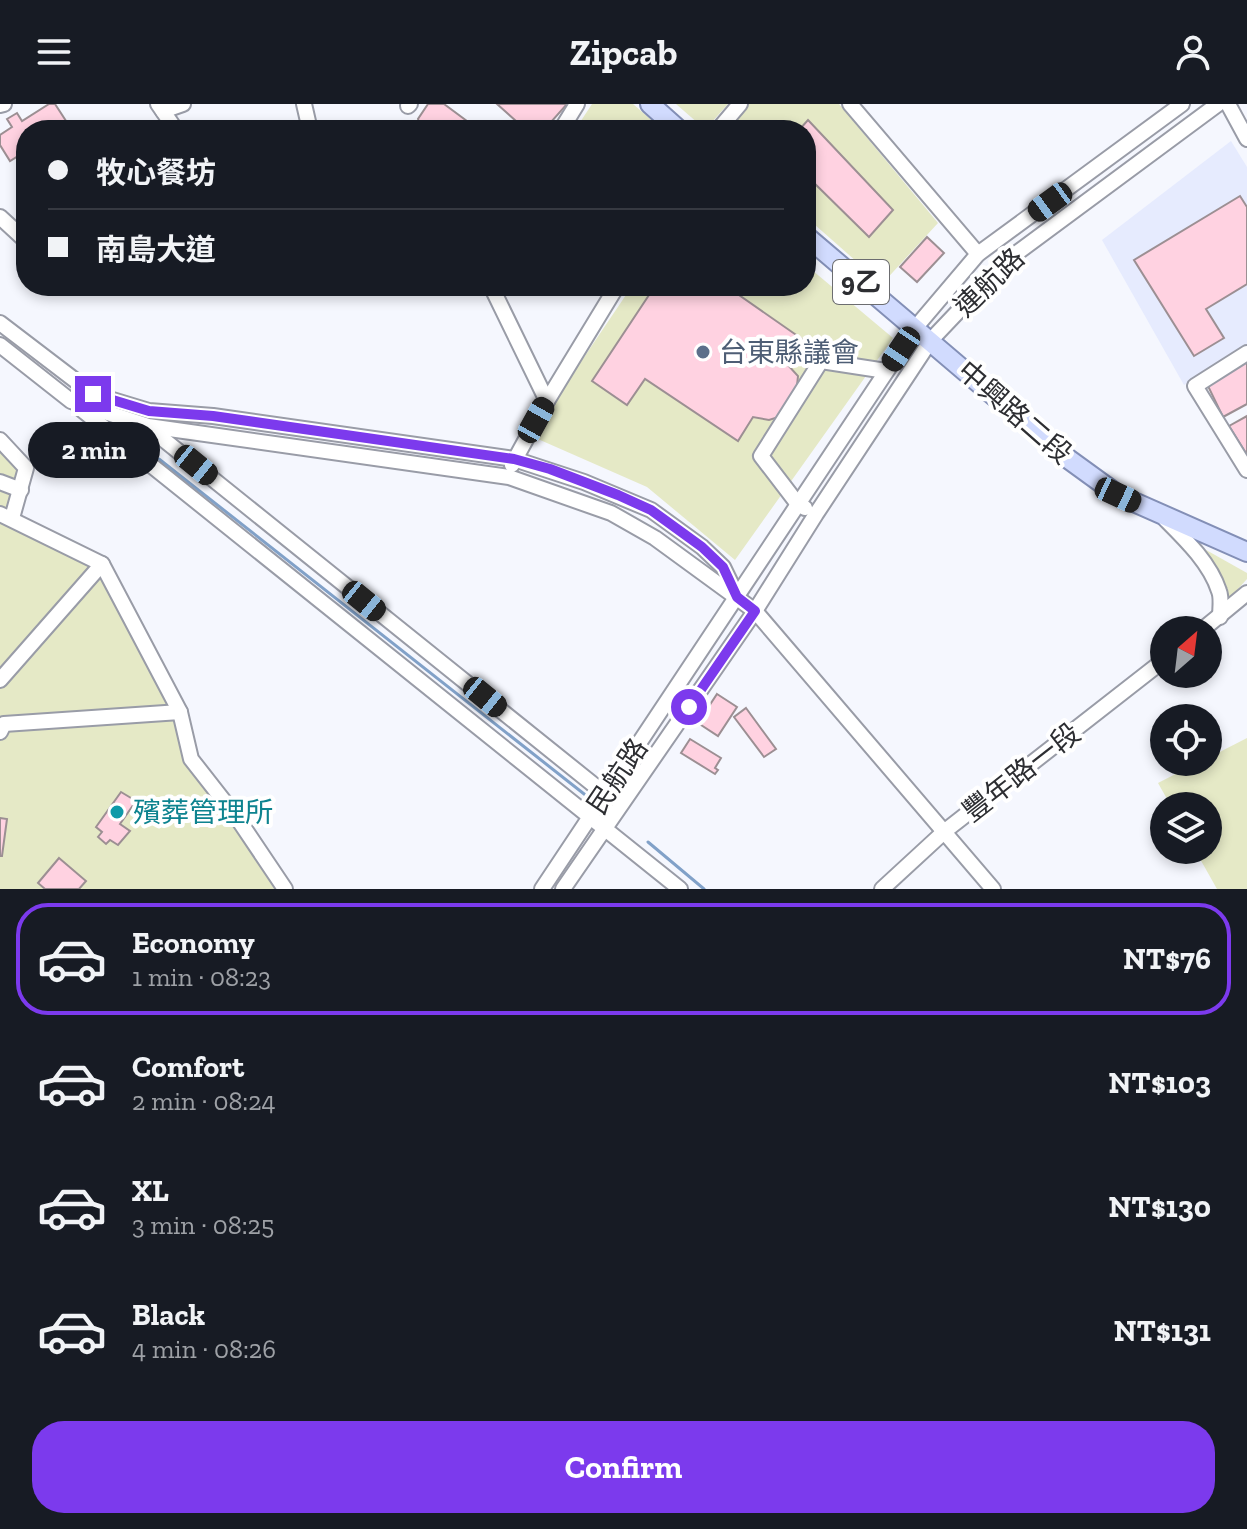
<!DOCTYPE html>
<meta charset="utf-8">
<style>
body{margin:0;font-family:"Zilla Slab","Noto Sans TC",serif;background:#20242c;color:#f1f3f6;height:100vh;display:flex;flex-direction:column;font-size:30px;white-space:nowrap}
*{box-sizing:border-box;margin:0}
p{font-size:26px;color:#9ea1a6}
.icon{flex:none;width:44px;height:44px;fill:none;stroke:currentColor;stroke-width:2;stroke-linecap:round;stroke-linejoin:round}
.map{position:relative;height:785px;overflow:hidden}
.sheet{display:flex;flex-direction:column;background:#171b24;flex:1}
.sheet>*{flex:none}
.guide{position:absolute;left:16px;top:16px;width:800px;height:176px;border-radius:32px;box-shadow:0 4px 12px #0003;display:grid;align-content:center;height:176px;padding:0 32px;background:#171b24}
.needle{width:52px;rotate:28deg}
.fabs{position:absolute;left:1150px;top:512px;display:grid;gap:16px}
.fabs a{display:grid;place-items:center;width:72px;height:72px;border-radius:50%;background:#171b24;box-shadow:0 4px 12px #0003;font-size:40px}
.end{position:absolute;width:36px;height:36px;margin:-18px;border:10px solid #7c3aed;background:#fff;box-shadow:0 0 0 4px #fff}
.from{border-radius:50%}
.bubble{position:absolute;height:56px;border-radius:28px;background:#171b24;box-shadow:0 4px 12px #0003;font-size:26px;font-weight:700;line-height:56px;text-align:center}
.car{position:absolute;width:24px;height:48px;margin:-24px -12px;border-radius:10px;box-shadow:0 0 6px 2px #0007;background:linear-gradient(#222 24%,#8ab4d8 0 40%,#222 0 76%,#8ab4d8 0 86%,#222 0)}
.guide b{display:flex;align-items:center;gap:28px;height:76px;font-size:30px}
.guide b+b{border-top:2px solid #363941}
.guide i{width:20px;height:20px;background:#f1f3f6}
ul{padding:14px 0 0;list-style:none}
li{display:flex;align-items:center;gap:24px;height:112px;margin:0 16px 12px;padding:0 16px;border:4px solid transparent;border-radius:32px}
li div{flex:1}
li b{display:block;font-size:30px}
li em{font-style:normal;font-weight:700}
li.active{border-color:#7c3aed}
li>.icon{width:72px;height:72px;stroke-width:1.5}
.cta{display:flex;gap:16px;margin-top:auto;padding:16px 32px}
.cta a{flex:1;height:92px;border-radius:32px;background:#7c3aed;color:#fff;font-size:32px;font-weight:700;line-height:92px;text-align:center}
header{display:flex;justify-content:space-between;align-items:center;height:104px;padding:0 32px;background:#171b24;font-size:36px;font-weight:700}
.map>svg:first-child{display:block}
</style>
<header><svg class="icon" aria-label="menu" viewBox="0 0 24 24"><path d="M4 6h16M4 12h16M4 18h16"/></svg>Zipcab<svg class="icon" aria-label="person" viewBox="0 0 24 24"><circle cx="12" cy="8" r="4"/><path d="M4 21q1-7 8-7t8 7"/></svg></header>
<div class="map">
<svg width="1247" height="785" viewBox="0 0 1247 785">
<rect width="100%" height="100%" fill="#f5f7fe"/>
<!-- built -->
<polygon fill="#e6ebfe" points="1231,37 1247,63 1247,240 1184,281 1102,136"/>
<!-- green -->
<g fill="#e5e9c6">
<polygon points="592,0 633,0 663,26 575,26"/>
<polygon points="676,0 728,0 711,19 699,20"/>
<polygon points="749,0 839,0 938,119 882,180 806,113 806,26 726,26"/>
<polygon points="806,161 893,234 735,456 647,383 531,332 632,182 806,182"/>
<polygon points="0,332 26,364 12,414 102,460 180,608 191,655 285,785 0,785"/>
<polygon points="1199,442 1247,469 1247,475 1227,497"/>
<polygon points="1247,634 1247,785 1217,785 1195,746 1208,746 1208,702 1171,702 1158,679 1199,658 1208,658 1208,654"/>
</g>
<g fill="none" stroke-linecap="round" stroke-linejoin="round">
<!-- stream -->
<g stroke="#81a1c8" stroke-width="3">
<polyline points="159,355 593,697"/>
<polyline points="648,738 704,785"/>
</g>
</g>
<!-- building -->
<g fill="#ffd2e1" stroke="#9c8f93" stroke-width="2">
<polygon points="49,0 55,0 68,20 59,26 26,26 26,47 10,57 0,41 0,31 12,23 7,15 17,9 22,17"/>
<polygon points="428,0 444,0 479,26 422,26 418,15"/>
<polygon points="497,0 567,0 544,26 526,26"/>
<polygon points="808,16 893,106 869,133 806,71 806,26 799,26"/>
<polygon points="1240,92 1247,103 1247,180 1206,205 1224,234 1194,252 1134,156"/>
<polygon points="927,133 944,149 917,178 900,163"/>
<polygon points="655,182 726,182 802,235 787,260 798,272 796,291 785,311 769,316 753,313 738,337 645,275 627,301 592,277"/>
<polygon points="1247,257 1247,300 1223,313 1207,280"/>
<polygon points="1247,312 1247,351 1229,322"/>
<polygon points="717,590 737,603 718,632 698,619"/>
<polygon points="746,604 776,645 764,653 734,613"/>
<polygon points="690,635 721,654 715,664 718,666 715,670 681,649"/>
<polygon points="121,688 136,697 120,720 130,727 118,741 110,736 106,740 98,733 102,728 96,723"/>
<polygon points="0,714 7,715 2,752 0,752"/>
<polygon points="59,754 86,777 79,785 45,785 38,779"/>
</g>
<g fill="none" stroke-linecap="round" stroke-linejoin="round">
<!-- minor casing -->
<g stroke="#999ca7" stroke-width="18">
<g id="minor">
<polyline points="158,0 176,26"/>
<polyline points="304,0 310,26"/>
<polyline points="850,0 978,150"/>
<polyline points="1228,0 1247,35"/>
<polyline points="0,1 4,0"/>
<polyline points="408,2 410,0"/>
<polyline points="163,7 183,0"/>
<polyline points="561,26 577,0"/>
<polyline points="718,26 740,0"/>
<polyline points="0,113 24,135"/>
<polyline points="491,182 547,297"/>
<polyline points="0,219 93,290 149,307 213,312 514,355 584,378 651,406 702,443 723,463 737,492"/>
<polyline points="0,241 71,297 148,322 509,373 611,409 655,434 755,507 993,785"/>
<polyline points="1247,249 1195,282 1247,366"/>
<polyline points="81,305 680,785"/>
<polyline points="148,323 605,690"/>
<polyline points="0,336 26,364 12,414"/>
<polyline points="512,361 547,297 617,182"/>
<polyline points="0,378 21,386"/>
<polyline points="805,404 797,399 761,352 821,257 886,267"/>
<polyline points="0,410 102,460 180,608 191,655 238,715 285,785"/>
<path d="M1165 415C1185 435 1210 459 1219 487 1222 494 1220 505 1220 513"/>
<polyline points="1202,526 1247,489"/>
<polyline points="0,576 102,460"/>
<polyline points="0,628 4,620 180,608"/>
<polyline points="542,785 916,223 978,150 1182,0"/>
<polyline points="563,785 755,507 816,410 931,236 1006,157 1218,0"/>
<polyline points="882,785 945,727 1164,556"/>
</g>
</g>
<!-- major casing -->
<g stroke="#838fb6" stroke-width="22">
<g id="major">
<polyline points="650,0 679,26"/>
<polyline points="806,132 1067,354 1118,391 1247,448"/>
</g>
</g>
<!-- minor -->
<use href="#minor" stroke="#fff" stroke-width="14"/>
<!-- major -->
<use href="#major" stroke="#d1dbfe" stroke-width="18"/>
</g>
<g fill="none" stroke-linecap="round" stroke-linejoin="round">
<!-- route -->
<polyline stroke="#7c3aed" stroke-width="10" points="93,290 149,307 213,312 514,355 550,365 618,391 651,406 702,443 723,463 737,493 755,507 689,603"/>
</g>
<!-- markers -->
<circle fill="#5c6f8a" stroke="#fff" stroke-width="3" cx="703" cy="248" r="8"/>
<circle fill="#0f9aa8" stroke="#fff" stroke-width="3" cx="117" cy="708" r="8"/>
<g text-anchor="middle" stroke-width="8" stroke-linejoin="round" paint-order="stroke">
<!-- shield labels -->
<rect fill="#fff" stroke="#6c6d70" stroke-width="2" x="833" y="156" width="56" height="44" rx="6"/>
<g font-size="26" font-weight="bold" fill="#2d2e32">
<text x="861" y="187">9乙</text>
</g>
<!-- street labels -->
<g font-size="28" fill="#2d2e32" stroke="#fff">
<text transform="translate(989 178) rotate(-44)" y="10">連航路</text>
<text transform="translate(1015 308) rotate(41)" y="10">中興路二段</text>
<text transform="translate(1021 668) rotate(-38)" y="10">豐年路一段</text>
<text transform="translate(617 672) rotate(-56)" y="10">民航路</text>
</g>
<!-- service labels -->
<g font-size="28" fill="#4e5e75" stroke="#fff" text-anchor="start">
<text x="719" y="258">台東縣議會</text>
</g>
<!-- culture labels -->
<g font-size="28" fill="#0d838f" stroke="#fff" text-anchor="start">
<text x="133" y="718">殯葬管理所</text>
</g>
</g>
</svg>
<div class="fabs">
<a><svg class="needle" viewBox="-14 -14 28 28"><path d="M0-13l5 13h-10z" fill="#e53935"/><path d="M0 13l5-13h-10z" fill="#9ea1a6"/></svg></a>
<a><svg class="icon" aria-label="locate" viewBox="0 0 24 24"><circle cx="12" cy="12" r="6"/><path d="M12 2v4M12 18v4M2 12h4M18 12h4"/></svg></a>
<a><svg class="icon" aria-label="layers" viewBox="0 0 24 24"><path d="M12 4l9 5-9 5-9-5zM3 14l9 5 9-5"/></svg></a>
</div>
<i class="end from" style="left:689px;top:603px"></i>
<i class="end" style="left:93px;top:290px"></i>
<div class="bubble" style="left:28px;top:318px;width:132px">2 min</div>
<i class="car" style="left:1050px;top:98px;rotate:234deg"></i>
<i class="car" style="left:901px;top:245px;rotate:214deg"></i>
<i class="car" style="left:536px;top:316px;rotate:29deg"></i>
<i class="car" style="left:196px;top:361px;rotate:129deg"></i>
<i class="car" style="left:1118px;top:391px;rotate:115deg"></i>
<i class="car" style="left:364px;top:497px;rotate:129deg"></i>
<i class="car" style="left:485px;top:593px;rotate:129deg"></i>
<div class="guide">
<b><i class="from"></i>牧心餐坊</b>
<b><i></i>南島大道</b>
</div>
</div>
<section class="sheet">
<ul>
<li class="active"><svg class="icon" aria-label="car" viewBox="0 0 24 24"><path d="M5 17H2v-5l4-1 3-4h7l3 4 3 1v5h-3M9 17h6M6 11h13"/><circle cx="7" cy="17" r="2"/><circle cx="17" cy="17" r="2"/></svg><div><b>Economy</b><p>1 min · 08:23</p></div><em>NT$76</em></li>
<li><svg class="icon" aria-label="car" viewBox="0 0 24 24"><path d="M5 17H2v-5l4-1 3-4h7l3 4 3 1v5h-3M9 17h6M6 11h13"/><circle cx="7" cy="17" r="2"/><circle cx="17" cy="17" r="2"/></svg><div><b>Comfort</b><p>2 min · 08:24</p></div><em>NT$103</em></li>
<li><svg class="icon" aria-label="car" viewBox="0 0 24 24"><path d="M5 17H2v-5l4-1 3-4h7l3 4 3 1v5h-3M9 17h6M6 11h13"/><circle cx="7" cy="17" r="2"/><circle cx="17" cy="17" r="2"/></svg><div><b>XL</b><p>3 min · 08:25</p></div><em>NT$130</em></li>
<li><svg class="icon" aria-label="car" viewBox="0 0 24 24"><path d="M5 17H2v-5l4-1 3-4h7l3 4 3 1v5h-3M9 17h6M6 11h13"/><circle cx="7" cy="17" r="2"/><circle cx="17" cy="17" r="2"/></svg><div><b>Black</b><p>4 min · 08:26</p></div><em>NT$131</em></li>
</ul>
<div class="cta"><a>Confirm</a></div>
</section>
